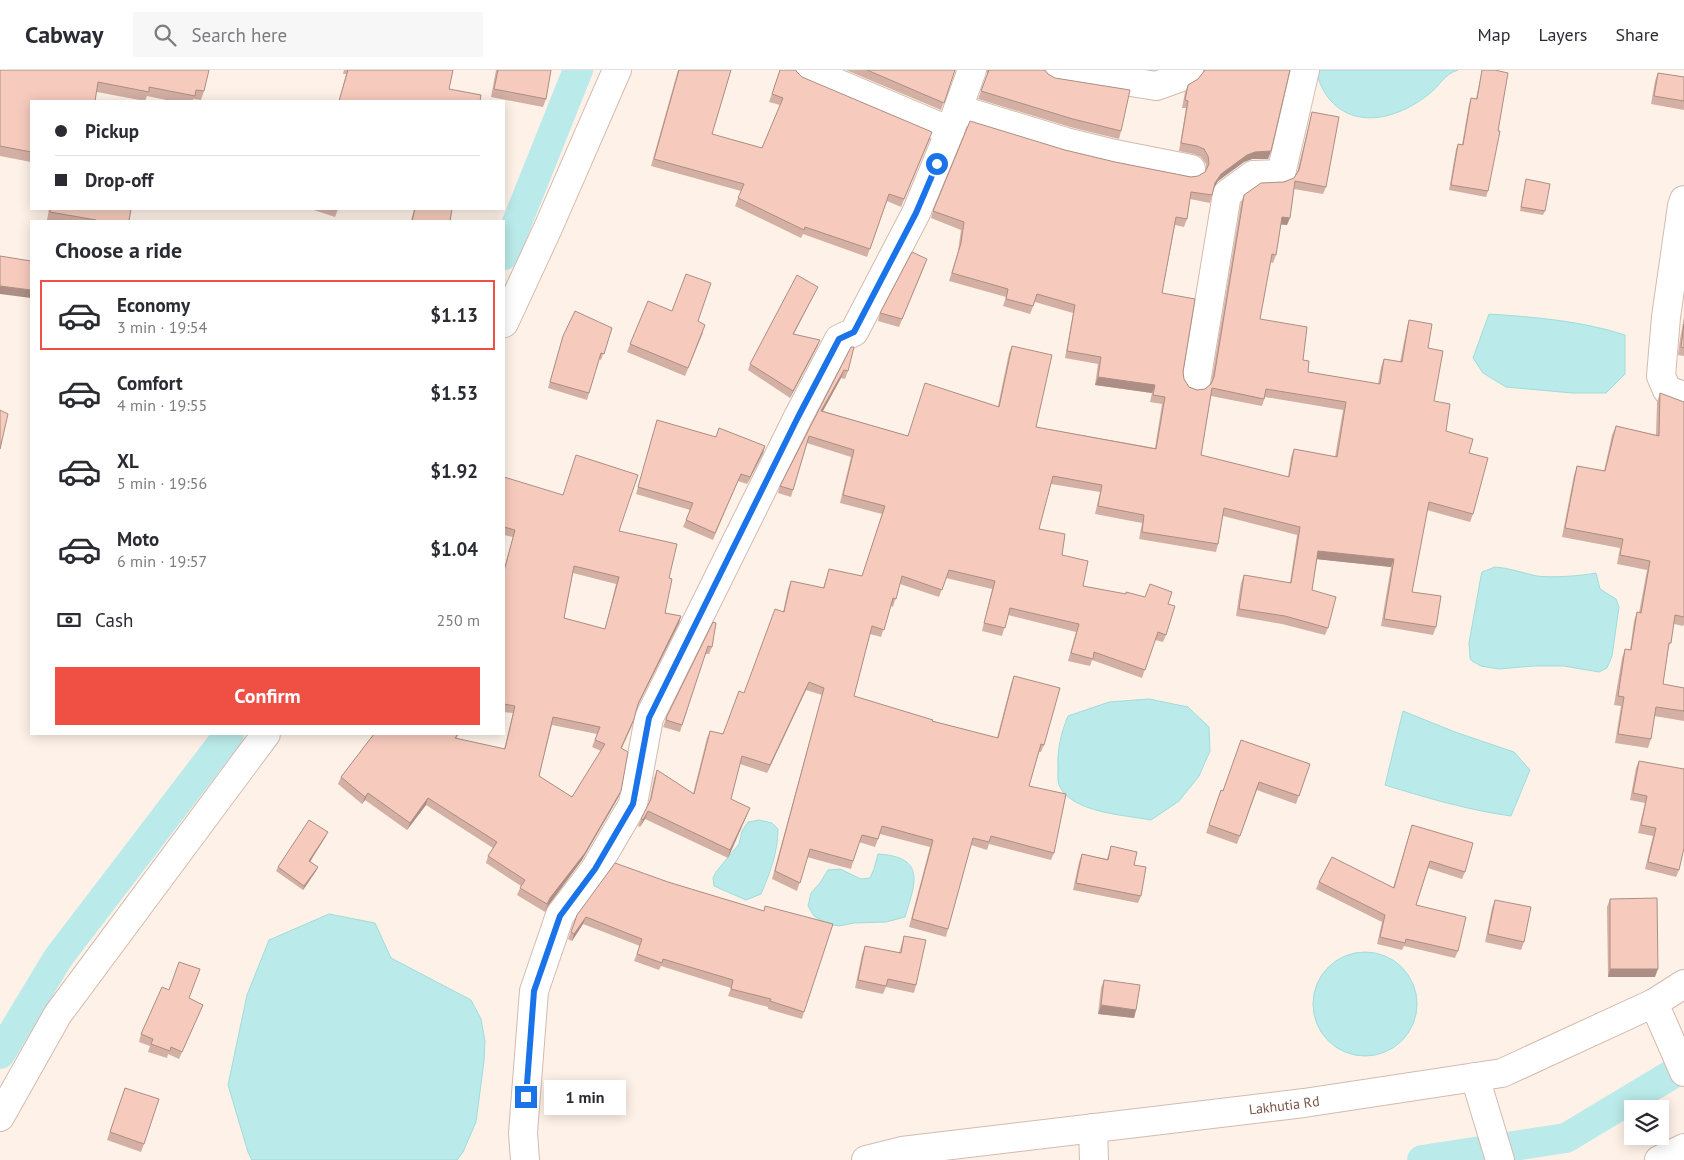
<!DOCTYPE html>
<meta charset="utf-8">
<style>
body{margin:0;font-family:"PT Sans",sans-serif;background:#f7f7f7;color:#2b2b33;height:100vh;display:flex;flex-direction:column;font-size:19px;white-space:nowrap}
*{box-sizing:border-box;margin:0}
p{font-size:16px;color:#7c7c81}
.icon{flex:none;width:28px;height:28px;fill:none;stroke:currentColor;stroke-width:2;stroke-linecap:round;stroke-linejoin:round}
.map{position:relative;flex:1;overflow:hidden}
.side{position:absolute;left:30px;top:150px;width:475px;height:515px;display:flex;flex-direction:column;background:#fff;border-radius:0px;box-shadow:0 2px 12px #0003}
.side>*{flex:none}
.hud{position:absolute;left:30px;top:30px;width:475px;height:110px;border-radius:0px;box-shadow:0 2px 12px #0003;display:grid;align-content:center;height:110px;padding:0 25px;background:#fff}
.fabs{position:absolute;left:1624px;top:1030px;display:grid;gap:10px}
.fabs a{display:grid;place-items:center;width:45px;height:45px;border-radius:0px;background:#fff;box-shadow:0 2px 12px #0003;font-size:25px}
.end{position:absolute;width:22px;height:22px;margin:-11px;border:6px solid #1a73e8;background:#fff;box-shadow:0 0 0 2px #fff}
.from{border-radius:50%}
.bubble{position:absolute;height:35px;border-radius:0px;background:#fff;box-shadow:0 2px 12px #0003;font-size:16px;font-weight:700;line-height:35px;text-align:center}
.hud b{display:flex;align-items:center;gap:18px;height:48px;font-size:19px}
.hud b+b{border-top:1px solid #e1e1e2}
.hud i{width:12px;height:12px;background:#2b2b33}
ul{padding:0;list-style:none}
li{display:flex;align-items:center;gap:15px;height:70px;margin:0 10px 8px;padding:0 15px;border:2px solid transparent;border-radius:0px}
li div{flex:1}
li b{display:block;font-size:19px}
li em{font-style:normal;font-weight:700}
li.active{border-color:#f04f44}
li>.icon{width:45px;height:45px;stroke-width:1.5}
h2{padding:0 25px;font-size:22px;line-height:60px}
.pay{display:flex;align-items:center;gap:12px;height:55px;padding:0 25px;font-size:19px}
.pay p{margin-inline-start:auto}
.cta{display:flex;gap:10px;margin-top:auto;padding:10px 25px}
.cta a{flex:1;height:58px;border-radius:0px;background:#f04f44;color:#fff;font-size:20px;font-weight:700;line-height:58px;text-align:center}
header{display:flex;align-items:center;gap:30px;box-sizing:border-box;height:70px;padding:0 25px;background:#fff;border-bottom:1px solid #e1e1e2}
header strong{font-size:24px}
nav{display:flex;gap:28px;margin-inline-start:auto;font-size:18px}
.search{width:350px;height:45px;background:#f7f7f7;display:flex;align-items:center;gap:12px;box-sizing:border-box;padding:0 18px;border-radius:0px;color:#7c7c81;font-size:19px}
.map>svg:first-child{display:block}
</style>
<header>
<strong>Cabway</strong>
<div class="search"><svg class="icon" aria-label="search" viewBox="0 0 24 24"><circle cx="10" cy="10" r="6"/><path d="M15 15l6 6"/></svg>Search here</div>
<nav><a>Map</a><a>Layers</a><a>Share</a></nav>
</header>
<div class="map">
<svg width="1684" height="1090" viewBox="0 0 1684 1090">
<rect width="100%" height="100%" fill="#fef2e8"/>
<!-- water -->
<g fill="#baeae9" stroke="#9fdddc">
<path d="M1318 0H1458C1444 4 1440 16 1429 24 1402 46 1359 61 1331 31 1325 24 1316 10 1318 0Z"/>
<path d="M1489 244C1535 247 1582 251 1625 265V304L1606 323H1572L1506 317 1483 303 1473 288Z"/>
<path d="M1495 497C1509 498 1523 503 1537 506 1551 508 1581 506 1596 503L1600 519 1616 529 1619 537 1612 586 1607 598 1599 602 1564 596H1533L1499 599 1481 596 1472 591 1470 588 1469 573 1481 506 1482 502Z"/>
<path d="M1149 629 1188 637 1209 657 1210 681 1199 706 1179 731 1151 750C1125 745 1074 743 1060 717 1057 712 1058 704 1058 698 1057 680 1061 663 1068 646L1109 632Z"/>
<path d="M1403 641 1455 662 1514 682 1530 700 1511 746C1468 740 1427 728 1385 715Z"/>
<path d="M759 750 772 753 778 759C778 782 770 803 761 824L746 830 714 816 713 808 716 802 739 774 742 761 748 752Z"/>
<path d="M878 784C927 787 915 814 905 847L886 852 854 853 839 856 827 854 814 846 808 836 811 823 820 813 828 800 840 799 861 809 870 808 874 799Z"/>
<polygon points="329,844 375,853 391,888 471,930 481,949 485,971 484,991 476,1052 463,1082 457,1090 252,1090 248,1082 228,1015 247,925 269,870"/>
<circle cx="1365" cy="934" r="52"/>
</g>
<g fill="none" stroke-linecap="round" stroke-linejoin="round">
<!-- canal -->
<g stroke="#baeae9" stroke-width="30">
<polyline points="504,185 578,0"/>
<polyline points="0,984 58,888 229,664"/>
<polyline points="1422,1090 1566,1068 1684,997"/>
</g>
<!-- minor casing -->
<g stroke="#d4baaf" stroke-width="30">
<g id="minor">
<polyline points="806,0 950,61"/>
<polyline points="1055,0 1156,16 1184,6 1189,0"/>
<polyline points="958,39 1066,72 1115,84 1191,99"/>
<polyline points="1684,130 1682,136 1666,247 1661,306 1667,320 1684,326"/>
<polyline points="504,253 548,158 617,0"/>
<polyline points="1196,312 1227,124 1253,105 1281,104 1305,0"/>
<polyline points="1654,933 1684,1002"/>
<polyline points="1475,1007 1500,1090"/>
<polyline points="0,1047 58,944 266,664"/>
<polyline points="1093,1058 1094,1090"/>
<polyline points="525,1090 523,1063 534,921 560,845 595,799 633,734 649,648 798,347 839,269 854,262 916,143 950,61 972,0"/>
<path id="s1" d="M866 1090 902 1081 1304 1033 1502 1003 1654 933 1684 914"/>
<polyline points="1659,1090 1684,1078"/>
</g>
</g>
<!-- minor -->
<use href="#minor" stroke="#fff" stroke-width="28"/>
</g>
<!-- wall -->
<g fill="#d4afa3" fill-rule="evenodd">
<polygon points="0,0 209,0 204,21 201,30 193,29 193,31 171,31 147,26 145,31 97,22 31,31 31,92 0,86"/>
<polygon points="344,0 453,0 449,19 480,31 339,31 346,4 343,4"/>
<polygon points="496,0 551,0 546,29 543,37 491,27"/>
<polygon points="678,0 731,0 712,64 762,78 780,35 769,32 780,0 796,1 802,7 930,69 901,137 887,131 867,187 803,164 801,168 735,136 741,121 651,96"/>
<polygon points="846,0 955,0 941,40"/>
<polygon points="987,0 1045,0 1048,4 1121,61 1119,69 1070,57 978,29 987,5"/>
<path d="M1204 0H1290L1271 81 1268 89H1252L1244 92 1218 111 1214 118 1212 125 1210 133 1190 129 1187 149 1184 157 1175 155 1162 223 1183 302 1184 309 1189 317 1197 320 1205 319 1211 314 1241 133 1244 125 1294 108 1297 103 1310 50 1312 42 1326 117 1323 124 1294 119 1287 155H1281L1276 185 1273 193 1270 192 1260 249 1303 290 1308 302 1378 314 1381 297 1384 289 1400 292 1407 257 1409 250 1428 278 1434 331 1446 361 1469 383 1473 444 1470 452 1427 440 1412 522 1436 557 1433 565 1381 556 1391 497 1317 489 1312 520 1328 558 1325 565 1282 554 1236 546 1241 513 1244 505 1290 513 1297 465 1223 446 1218 474 1216 482 1139 469 1142 453 1095 444 1100 422 1051 414 1039 459 1062 485 1083 516 1168 534 1166 565 1163 572 1155 570 1142 608 1092 590 1090 596 1068 591 1076 562 1008 545 1002 566 982 561 992 519 946 508 939 527 900 514 893 537 891 536 881 567 870 564 854 626 932 651 997 668 1011 614 1014 606 1044 675 1041 682H1039L1029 716 1054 783 1051 790 989 774 987 780 971 775 948 859 946 867 909 857 930 777 880 764 875 777 859 772 851 799 807 787 797 821 772 809 822 625 806 620 767 703 740 694 731 729 747 745 728 788 645 749 640 757 638 756 641 749 649 733 654 708 657 700 693 724 707 668 710 661 723 664 744 623 783 542 788 519 791 511 823 518 829 499 862 506 882 444 840 433 851 387 807 373 791 427 778 423 780 416 851 277 848 301 845 309 841 308 823 341 908 366 998 336 1009 283 1012 276 1036 357 1155 378 1162 334 1150 332 1152 323 1095 315 1098 294 1065 288 1073 243 1035 232 1030 244 1003 236 1006 227 949 211 958 181 961 160 931 148 933 141 1065 80 1115 92 1191 107 1198 106 1205 102 1206 100V94L1201 87 1194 84 1179 81 1186 38H1182L1185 22 1188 15 1198 9 1204 1ZM1211 326 1262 336 1265 327 1343 340 1335 387 1294 379 1291 387 1288 407 1201 385Z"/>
<polygon points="1482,0 1495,0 1498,61 1488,121 1486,127 1449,120 1456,79 1458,74 1462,75 1469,34 1471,28 1476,29"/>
<polygon points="1658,3 1684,7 1684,40 1651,34 1655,11"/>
<polygon points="1526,109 1545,141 1543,145 1520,141 1525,113"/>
<polygon points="49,139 131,139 129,151 53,151 47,150"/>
<polygon points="315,139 338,139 335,147 314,140"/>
<polygon points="414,139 452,139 450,151 411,151"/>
<polygon points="924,197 899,257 878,251 880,243"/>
<polygon points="815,223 794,264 820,270 817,277 790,328 748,300 750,294"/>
<polygon points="672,241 698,251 703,263 685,306 627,282 630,274"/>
<polygon points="1684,247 1684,286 1678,285 1680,269"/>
<polygon points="612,258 601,290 599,289 587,330 548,318 563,266"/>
<polygon points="1660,323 1684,332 1684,554 1683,556 1674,554 1668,581 1663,614 1684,618 1684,651 1654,646 1651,669 1648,678 1615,673 1621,636 1614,635 1622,588 1625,579 1630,580 1634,551 1637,542 1639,543 1647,500 1617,494 1620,478 1562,467 1574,405 1577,396 1604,401 1612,365 1616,356 1656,365 1657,332"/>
<polygon points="657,350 716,367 765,376 763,383 747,414 738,411 713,470 683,457 690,440 636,424"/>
<path d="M504 407 619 461 669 508 665 543 681 546 679 553 637 637 632 656 622 678 621 721 618 728 582 790 548 836 545 842 517 825 521 816 486 793 488 786 493 778 426 735 407 760 365 730 362 734 338 714 341 707 374 664H459L456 669 504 679 513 643 504 642V499L513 467 504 465ZM573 503 616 514 605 559 564 548ZM552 655 597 664 592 677 601 681 572 727 539 706Z"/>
<polygon points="713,552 712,577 709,584 705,584 680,662 663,657 667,646"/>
<polygon points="1639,691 1679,800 1676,807 1645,799 1653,766 1638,763 1645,733 1630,730 1636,698"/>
<polygon points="1310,694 1296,734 1257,720 1237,774 1206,763 1221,720 1223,721"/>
<polygon points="1412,755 1465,802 1462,809 1428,798 1416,835 1458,881 1455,888 1404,876 1402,880 1377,874 1382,852 1316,819 1319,812 1393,818"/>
<polygon points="326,766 310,791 318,797 316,801 303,820 276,801 278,797"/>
<polygon points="1111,776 1134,795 1141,826 1138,833 1073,820 1079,792 1082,784 1107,789"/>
<polygon points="668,812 764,841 765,836 804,942 802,949 768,939 768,937 728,926 731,918 661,896 659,900 634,891 640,876 583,854 572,871 568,869 577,845"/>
<polygon points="1610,829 1655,907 1608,907 1607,837"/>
<polygon points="1495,830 1524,872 1521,880 1485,872 1492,838"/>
<polygon points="904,866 916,915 914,923 886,917 883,924 855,918 862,884 865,876 899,883"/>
<polygon points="1104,910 1136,940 1134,948 1098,944 1101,918"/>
<polygon points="189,928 203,935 179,989 168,984 167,988 148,982 150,976 139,972 141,964"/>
<polygon points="125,1018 144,1074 141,1082 107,1070"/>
</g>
<!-- shaded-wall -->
<g fill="#ac8e84">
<polygon points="1271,81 1268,89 1252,89 1244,92 1218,111 1212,121 1215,113 1221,104 1247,85 1255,82"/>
<polygon points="1282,147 1290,148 1287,155 1280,154"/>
<polygon points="0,216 31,220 31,228 0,224"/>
<polygon points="820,270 817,277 790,328 793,321"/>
<polygon points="844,300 841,308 819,348 821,341"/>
<polygon points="1098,307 1155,315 1152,323 1095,315"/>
<polygon points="765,376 763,383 747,414 750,407"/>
<polygon points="1318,481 1394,489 1391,497 1315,489"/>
<polygon points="681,546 679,553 635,641 638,634"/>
<polygon points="809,612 806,620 767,703 770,695"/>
<polygon points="621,721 618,728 582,790 548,836 545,842 550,828"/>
<polygon points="368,723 365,730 362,734 365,727"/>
<polygon points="428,728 426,735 407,760 410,753"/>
<polygon points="750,738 747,745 728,788 730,780"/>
<polygon points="648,741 645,749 640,757 643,750"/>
<polygon points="328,762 326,766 308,795 309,791"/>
<polygon points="318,797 316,801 303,820 304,816"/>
<polygon points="586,847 583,854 572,871 574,864"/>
<polygon points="1610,899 1658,899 1655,907 1608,907"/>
<polygon points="1101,935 1136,940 1134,948 1098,944"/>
</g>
<!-- building -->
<g fill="#f6cbbd" stroke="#ac8e84" fill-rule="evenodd">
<polygon points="0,0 209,0 204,21 196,20 195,26 149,17 149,22 98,12 95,31 31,31 31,82 0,76"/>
<polygon points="348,0 453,0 449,19 481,25 480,31 339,31"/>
<polygon points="498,0 551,0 546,29 494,19"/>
<polygon points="679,0 731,0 712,64 762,78 783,28 772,24 780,0 796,0 796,1 802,7 932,62 904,129 889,124 870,179 805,157 804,160 738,128 744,114 654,89"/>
<polygon points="867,0 955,0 944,33"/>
<polygon points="989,0 1045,0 1048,4 1055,8 1130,20 1121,61 1073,49 981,21"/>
<path d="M1205 0H1290L1271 81 1255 82 1247 85 1221 104 1215 113 1212 125 1191 122 1187 149 1176 147 1162 223 1195 229 1183 302 1184 309 1189 317 1197 320 1205 319 1211 314 1214 307 1244 125 1261 113 1284 112 1294 108 1299 100 1312 42 1339 47 1326 117 1295 111 1290 148 1282 147 1276 185 1272 184 1260 249 1307 257 1303 290 1309 291 1308 302 1380 314 1384 289 1402 292 1409 250 1432 254 1428 278 1443 281 1434 331 1450 334 1446 361 1473 369 1469 383 1488 388 1473 444 1429 432 1412 522 1441 526 1436 557 1384 549 1394 489 1318 481 1312 520 1336 527 1328 558 1285 546 1239 539 1244 505 1291 513 1300 457 1224 438 1218 474 1142 462 1144 445 1098 436 1102 415 1053 406 1039 459 1065 464 1062 485 1088 491 1083 516 1126 524V522L1145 527 1150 514 1172 522 1168 534 1175 536 1166 565 1158 562 1145 600 1094 582 1093 589 1071 583 1079 554 1010 538 1005 558 984 553 995 511 949 500 942 520 902 506 896 529 893 528 884 560 872 556 854 626 933 650 932 651 998 668 1014 606 1060 618 1044 675 1041 674 1029 716 1066 724 1054 783 991 766 989 772 973 768 948 859 912 849 933 770 882 756 878 769 862 765 853 791 810 779 800 813 775 801 824 618 809 612 770 695 742 686 731 729 750 738 730 780 648 741 643 750 641 749 651 729 657 700 694 724 710 661 723 664 739 621 744 623 775 539 784 542 791 511 824 518 829 499 862 506 885 436 843 425 854 380 809 366 793 420 780 416 851 277H854L848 301 844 300 821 341 908 366 925 313 999 337 1012 276 1052 285 1036 357 1156 379 1165 327 1153 325 1155 315 1098 307 1101 287 1067 281 1075 235 1037 224 1033 236 1006 229 1008 219 952 203 961 173 964 152 933 141 970 51 1065 80 1115 92 1191 107 1198 106 1205 102 1209 94 1208 86 1204 79 1197 76 1181 73 1188 31 1185 30 1188 15 1198 9ZM1212 318 1264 329 1266 319 1346 332 1337 387 1294 379 1289 407 1201 385Z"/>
<polygon points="1482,0 1495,0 1508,3 1498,61 1500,61 1488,121 1451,115 1458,74 1463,75 1471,28 1477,29"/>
<polygon points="1658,3 1684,7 1684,31 1654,26"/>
<polygon points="1526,109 1550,114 1545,141 1521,137"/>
<polygon points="50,139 131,139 129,151 96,151 96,150 50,142"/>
<polygon points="415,139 452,139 450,151 412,151"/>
<polygon points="912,182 927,189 902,249 880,243"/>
<polygon points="0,186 31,191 31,220 0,216"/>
<polygon points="686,204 711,213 698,251 705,255 688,298 630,274 648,231 672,241"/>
<polygon points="797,205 818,217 793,264 820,270 793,321 750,294"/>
<polygon points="575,241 612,258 604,284 601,283 589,323 550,312 563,266"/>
<polygon points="1684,254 1684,278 1681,277"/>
<polygon points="1660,323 1684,332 1684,547 1675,545 1671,573 1669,573 1663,614 1684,618 1684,641 1656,637 1651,669 1618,664 1624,627 1618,626 1625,579 1631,580 1637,542 1641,543 1650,491 1620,485 1623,469 1565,458 1577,396 1605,401 1616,356 1659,366"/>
<polygon points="0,340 8,344 0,379"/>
<polygon points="657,350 716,367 719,358 765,376 750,407 741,404 715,463 686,450 693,433 638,417"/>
<path d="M576 385 638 405 619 461 677 474 669 508 672 509 665 543 681 546 638 634 634 649 621 678 628 682 621 721 585 783 550 828 547 834 520 818 525 810 488 786 497 772 428 728 410 753 368 723 365 727 341 707 374 664H458L455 668 505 679 515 636 504 634V501L515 460 504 457V407L563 425ZM574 496 619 507 605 559 564 548ZM553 647 600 657 595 670 605 674 572 727 539 706Z"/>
<polygon points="713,552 716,553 712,577 708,576 682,655 666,650 667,646"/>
<polygon points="1241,670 1310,694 1299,726 1259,712 1240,766 1209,755 1221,720 1223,721"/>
<polygon points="1639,691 1684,699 1684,778 1679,800 1648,792 1656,758 1641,755 1647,726 1633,723"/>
<polygon points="309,750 328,762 309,791 318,797 304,816 278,797"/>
<polygon points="1412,755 1473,773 1465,802 1430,791 1416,835 1466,847 1458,881 1406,869 1405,873 1380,867 1385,845 1319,812 1332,787 1394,818"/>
<polygon points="1111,776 1137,782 1134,795 1146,797 1141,826 1076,813 1082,784 1108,790"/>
<polygon points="615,793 668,812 764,841 765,836 833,854 804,942 770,931 771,929 731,919 733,910 663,889 662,893 637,884 642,869 586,847 574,864 571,862 577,845"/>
<polygon points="1657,828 1658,899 1610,899 1610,829"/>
<polygon points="1495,830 1531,837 1524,872 1488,864"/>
<polygon points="904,866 926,870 916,915 888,909 886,916 858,910 865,876 901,883"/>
<polygon points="179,892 200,899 189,928 203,935 182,982 171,977 170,981 151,974 153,969 141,964 162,917 169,920"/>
<polygon points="1104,910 1140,915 1136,940 1101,935"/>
<polygon points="125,1018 159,1029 144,1074 110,1062"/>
</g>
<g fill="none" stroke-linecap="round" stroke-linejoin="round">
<!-- route -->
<polyline stroke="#1a73e8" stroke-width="6" points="526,1027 534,921 560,846 595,799 633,734 649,648 798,347 839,269 854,262 916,143 937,94"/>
</g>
<g text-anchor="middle" stroke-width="4" stroke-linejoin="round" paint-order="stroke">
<!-- street labels -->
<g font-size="14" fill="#7b5349" stroke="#fff7f0">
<text dy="5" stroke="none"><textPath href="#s1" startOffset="422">Lakhutia Rd</textPath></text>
</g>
</g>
</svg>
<div class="fabs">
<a><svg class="icon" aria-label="layers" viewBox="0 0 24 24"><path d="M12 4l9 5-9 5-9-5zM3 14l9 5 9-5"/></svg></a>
</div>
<i class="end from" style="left:937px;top:94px"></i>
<i class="end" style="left:526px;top:1027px"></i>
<div class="bubble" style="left:544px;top:1010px;width:82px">1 min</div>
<div class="hud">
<b><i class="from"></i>Pickup</b>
<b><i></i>Drop-off</b>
</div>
<section class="side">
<h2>Choose a ride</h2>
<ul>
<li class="active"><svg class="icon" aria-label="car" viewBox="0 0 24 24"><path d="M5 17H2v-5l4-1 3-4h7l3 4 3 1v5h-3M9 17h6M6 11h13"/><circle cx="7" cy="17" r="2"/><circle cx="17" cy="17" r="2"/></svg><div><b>Economy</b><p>3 min · 19:54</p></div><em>$1.13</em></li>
<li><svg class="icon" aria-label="car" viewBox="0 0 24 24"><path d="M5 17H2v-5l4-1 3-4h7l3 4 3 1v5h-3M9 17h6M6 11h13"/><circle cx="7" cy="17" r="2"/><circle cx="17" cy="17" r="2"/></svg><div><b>Comfort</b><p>4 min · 19:55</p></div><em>$1.53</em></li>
<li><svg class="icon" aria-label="car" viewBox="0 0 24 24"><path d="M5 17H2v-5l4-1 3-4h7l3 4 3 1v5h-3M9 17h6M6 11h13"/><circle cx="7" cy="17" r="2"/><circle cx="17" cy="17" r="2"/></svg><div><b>XL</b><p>5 min · 19:56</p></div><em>$1.92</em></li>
<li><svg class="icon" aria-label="car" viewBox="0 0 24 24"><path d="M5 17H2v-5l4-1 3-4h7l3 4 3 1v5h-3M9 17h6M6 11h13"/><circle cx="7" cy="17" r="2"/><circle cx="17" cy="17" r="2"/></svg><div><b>Moto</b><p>6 min · 19:57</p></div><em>$1.04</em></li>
</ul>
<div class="pay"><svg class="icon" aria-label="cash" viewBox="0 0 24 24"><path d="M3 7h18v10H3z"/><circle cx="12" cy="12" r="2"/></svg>Cash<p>250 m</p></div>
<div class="cta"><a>Confirm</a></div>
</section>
</div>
